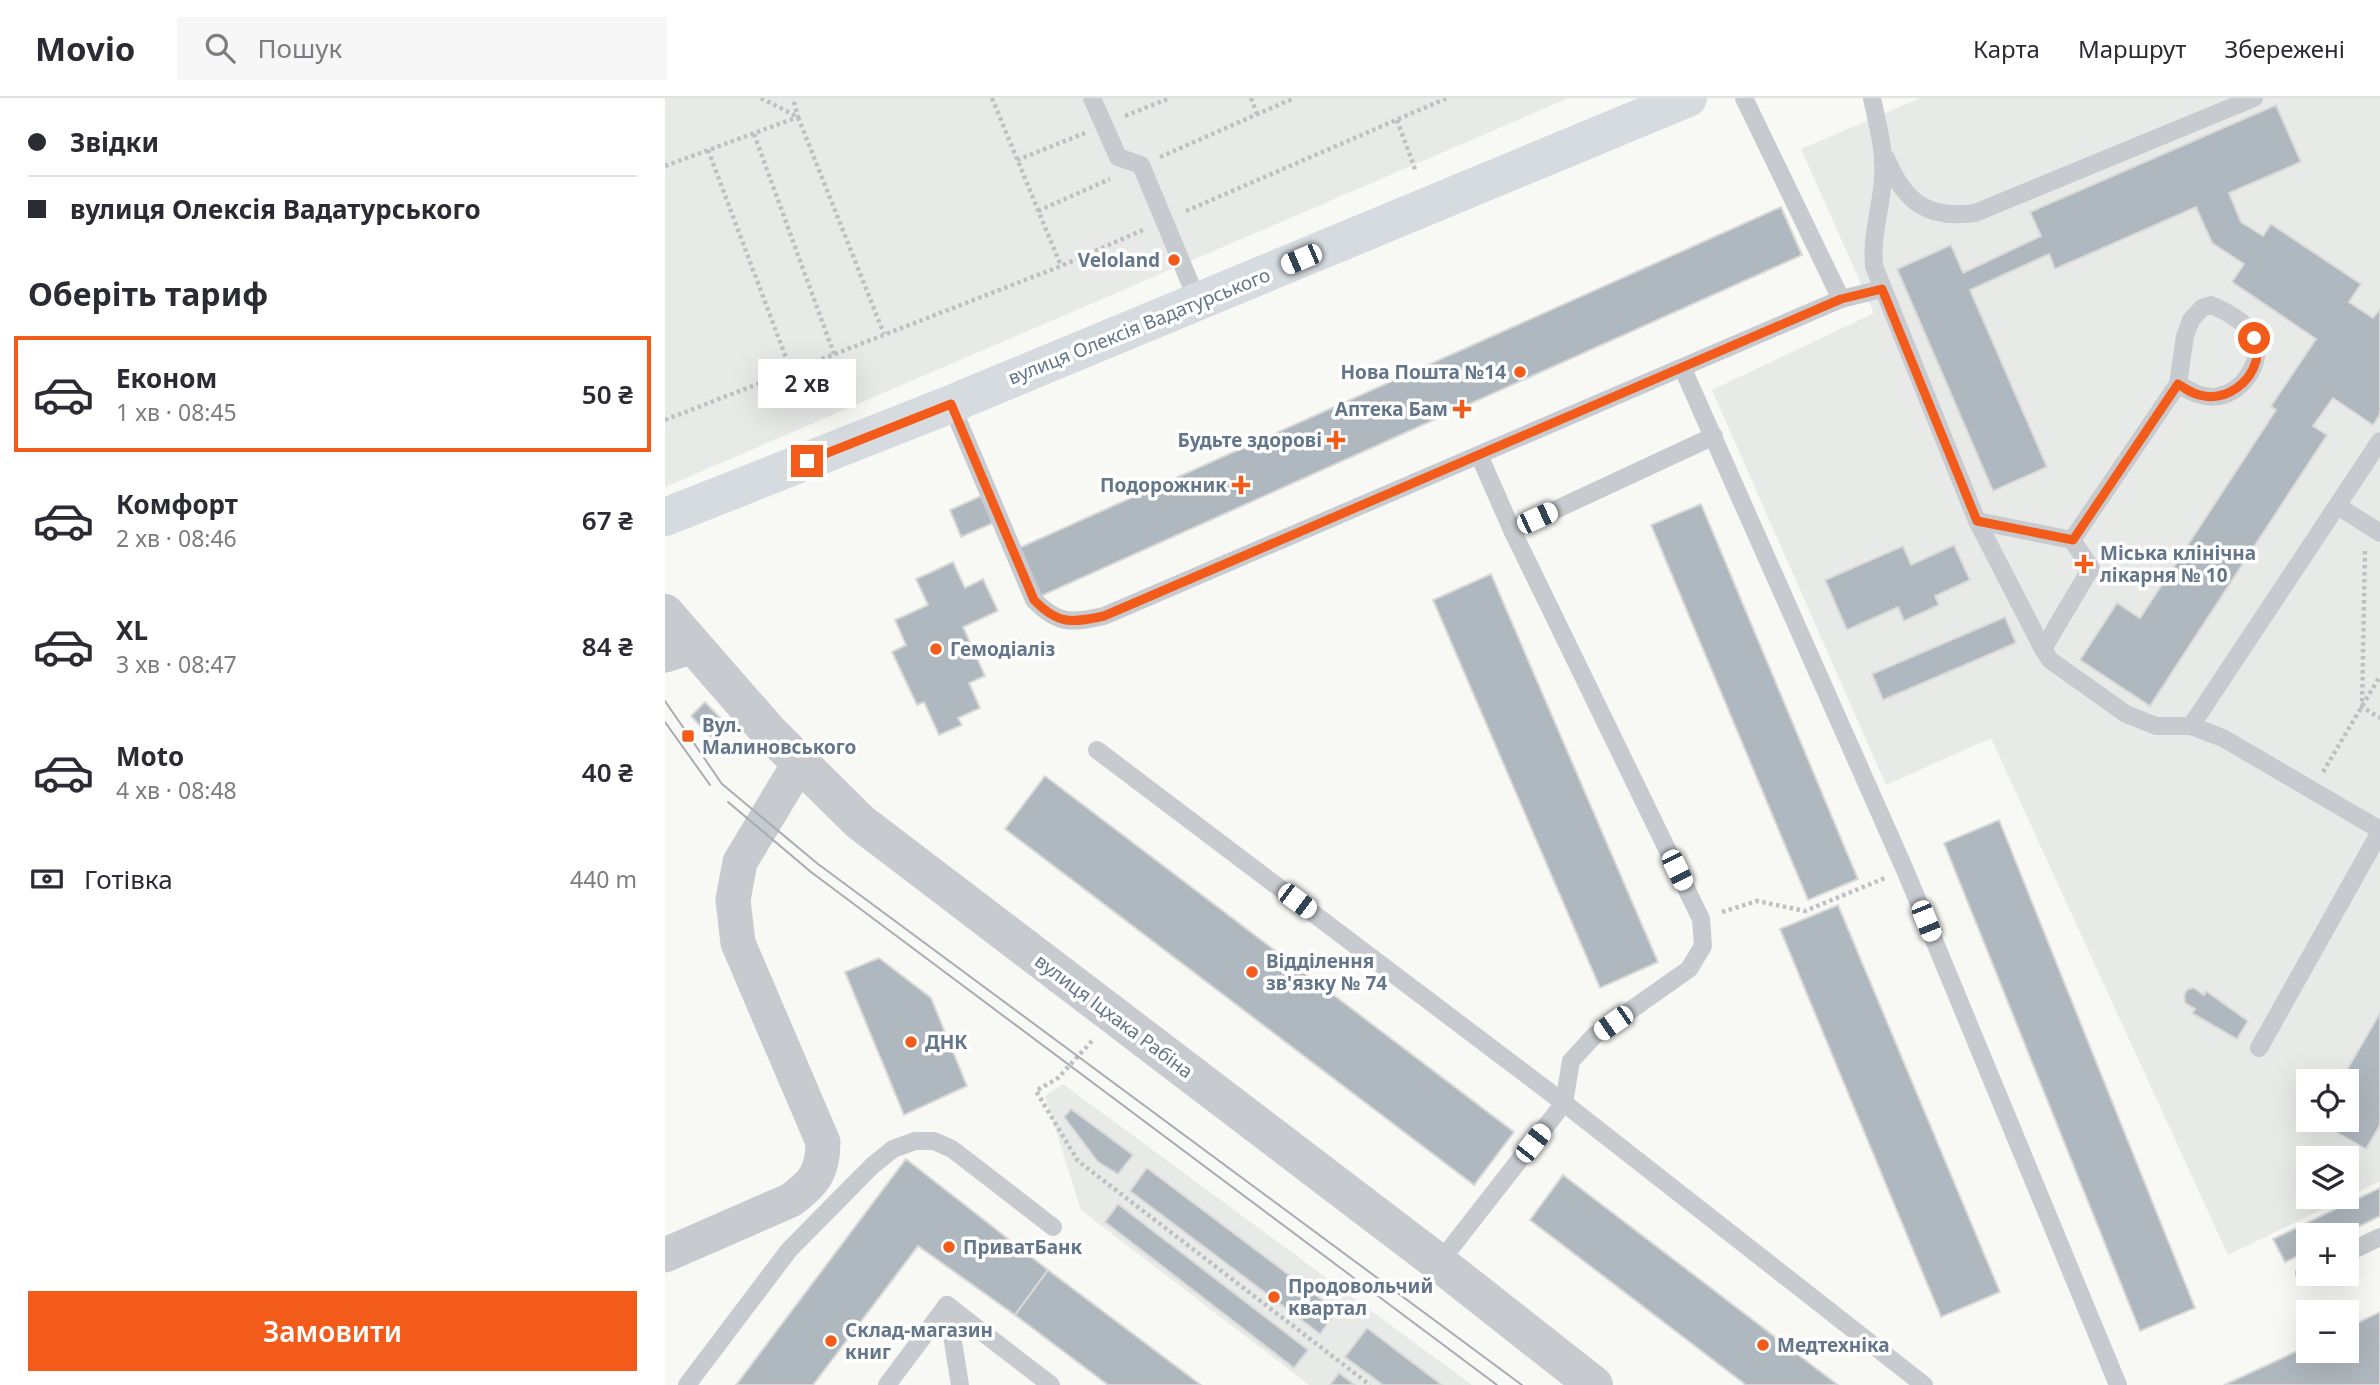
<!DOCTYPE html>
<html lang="uk">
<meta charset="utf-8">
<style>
body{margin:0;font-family:"Noto Sans",sans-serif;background:#f7f7f7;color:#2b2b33;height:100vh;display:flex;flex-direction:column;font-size:26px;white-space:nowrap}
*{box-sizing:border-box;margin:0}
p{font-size:23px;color:#7c7c81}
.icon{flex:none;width:38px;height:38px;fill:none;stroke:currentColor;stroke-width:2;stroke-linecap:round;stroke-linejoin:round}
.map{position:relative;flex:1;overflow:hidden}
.side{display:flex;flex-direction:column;background:#fff;width:665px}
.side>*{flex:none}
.hud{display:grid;align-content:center;height:154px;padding:0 28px;background:#fff}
.tools{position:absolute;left:1631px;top:971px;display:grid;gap:14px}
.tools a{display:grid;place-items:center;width:63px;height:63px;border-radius:0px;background:#fff;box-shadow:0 7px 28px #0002;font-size:35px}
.end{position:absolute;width:32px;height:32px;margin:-16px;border:9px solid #f35b1a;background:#fff;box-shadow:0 0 0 4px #fff}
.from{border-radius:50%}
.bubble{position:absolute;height:49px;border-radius:0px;background:#fff;box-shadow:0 7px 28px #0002;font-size:23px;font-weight:600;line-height:49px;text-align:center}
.car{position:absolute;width:21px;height:42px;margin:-21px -10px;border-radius:9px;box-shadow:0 0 5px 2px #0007;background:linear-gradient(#fff 24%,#345 0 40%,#fff 0 76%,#345 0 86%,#fff 0)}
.hud b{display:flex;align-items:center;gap:24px;height:66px;font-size:26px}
.hud b+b{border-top:2px solid #e1e1e2}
.hud i{width:18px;height:18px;background:#2b2b33}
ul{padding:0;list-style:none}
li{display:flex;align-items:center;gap:21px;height:116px;margin:0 14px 10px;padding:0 14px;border:4px solid transparent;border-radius:0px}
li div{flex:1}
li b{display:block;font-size:26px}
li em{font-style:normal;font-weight:600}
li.selected{border-color:#f35b1a}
li>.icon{width:63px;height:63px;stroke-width:1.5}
h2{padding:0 28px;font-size:32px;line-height:84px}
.pay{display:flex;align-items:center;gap:18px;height:77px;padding:0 28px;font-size:26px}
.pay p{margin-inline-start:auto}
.button{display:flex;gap:14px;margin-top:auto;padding:14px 28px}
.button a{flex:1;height:80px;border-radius:0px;background:#f35b1a;color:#fff;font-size:28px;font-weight:600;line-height:80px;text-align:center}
header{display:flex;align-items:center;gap:42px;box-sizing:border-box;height:98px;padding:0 35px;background:#fff;border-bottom:2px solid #e1e1e2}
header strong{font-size:33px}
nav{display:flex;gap:38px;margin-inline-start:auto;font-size:24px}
.search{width:490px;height:63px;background:#f7f7f7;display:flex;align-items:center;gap:18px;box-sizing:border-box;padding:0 24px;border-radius:0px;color:#7c7c81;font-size:26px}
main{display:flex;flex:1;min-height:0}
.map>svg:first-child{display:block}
</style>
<header>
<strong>Movio</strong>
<div class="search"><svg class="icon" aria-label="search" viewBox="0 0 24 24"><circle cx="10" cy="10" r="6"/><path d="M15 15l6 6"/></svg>Пошук</div>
<nav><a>Карта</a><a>Маршрут</a><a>Збережені</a></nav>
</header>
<main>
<section class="side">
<div class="hud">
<b><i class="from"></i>Звідки</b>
<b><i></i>вулиця Олексія Вадатурського</b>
</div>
<h2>Оберіть тариф</h2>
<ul>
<li class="selected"><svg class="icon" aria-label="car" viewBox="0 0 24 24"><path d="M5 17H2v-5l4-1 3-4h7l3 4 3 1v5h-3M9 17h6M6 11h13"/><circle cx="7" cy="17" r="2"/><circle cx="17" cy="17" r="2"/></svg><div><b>Економ</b><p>1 хв · 08:45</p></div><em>50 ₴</em></li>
<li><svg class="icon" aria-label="car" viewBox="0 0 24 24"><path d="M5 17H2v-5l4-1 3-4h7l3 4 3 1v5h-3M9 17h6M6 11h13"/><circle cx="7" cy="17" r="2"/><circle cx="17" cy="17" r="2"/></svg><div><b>Комфорт</b><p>2 хв · 08:46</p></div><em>67 ₴</em></li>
<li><svg class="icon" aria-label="car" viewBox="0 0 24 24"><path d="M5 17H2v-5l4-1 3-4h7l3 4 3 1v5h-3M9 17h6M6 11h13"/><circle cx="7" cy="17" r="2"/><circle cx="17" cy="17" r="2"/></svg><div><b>XL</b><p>3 хв · 08:47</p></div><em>84 ₴</em></li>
<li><svg class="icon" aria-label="car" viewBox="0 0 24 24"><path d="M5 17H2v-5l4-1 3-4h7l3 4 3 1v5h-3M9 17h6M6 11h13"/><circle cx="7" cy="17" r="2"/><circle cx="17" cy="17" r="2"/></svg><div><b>Moto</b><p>4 хв · 08:48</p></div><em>40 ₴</em></li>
</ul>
<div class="pay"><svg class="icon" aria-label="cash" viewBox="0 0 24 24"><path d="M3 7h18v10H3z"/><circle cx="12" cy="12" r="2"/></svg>Готівка<p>440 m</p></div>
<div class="button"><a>Замовити</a></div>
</section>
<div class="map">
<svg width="1715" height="1287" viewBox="0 0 1715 1287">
<rect width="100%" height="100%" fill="#f8f8f5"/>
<!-- built -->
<g fill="#e8eae8" fill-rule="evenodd">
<polygon points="0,0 904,0 0,389"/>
<path d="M1255 0H1715V1083L1563 1157 1326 640 1221 687 1047 292 1209 215 1136 51ZM1643 984H1682V1022H1643ZM1643 1060H1682V1099H1643Z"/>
<polygon points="398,986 807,1287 644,1287 416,1112 380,998"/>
</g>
<!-- building -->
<g fill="#b0b8bf" stroke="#d9dad7" stroke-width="2">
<polygon points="1611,7 1636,64 1564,95 1576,124 1598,138 1606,126 1696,186 1684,204 1708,220 1715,211 1715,316 1708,327 1668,300 1648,328 1662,337 1485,608 1415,562 1452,505 1475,520 1611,312 1606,308 1651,241 1567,184 1579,166 1547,145 1531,109 1390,171 1384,156 1305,192 1382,369 1328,393 1232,171 1286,147 1298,175 1376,138 1365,114"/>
<polygon points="1116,109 1137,157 376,498 354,450"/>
<polygon points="316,398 328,425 296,439 285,412"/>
<polygon points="1036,406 1193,781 1143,802 986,427"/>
<polygon points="1289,447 1305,482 1270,498 1274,507 1239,523 1233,509 1182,532 1160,482 1238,448 1246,467"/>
<polygon points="288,464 300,490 318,481 333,513 298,529 320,578 304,585 315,610 293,620 297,627 274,637 259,604 252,607 227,554 241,547 230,522 263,507 251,481"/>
<polygon points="826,476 993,864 935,890 768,502"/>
<polygon points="1340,519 1351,545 1218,602 1207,576"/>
<polygon points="40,604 64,629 49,643 26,618"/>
<polygon points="380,678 849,1034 809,1087 340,731"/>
<polygon points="1334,722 1530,1210 1475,1233 1279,745"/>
<polygon points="1173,807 1335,1194 1276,1219 1115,831"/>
<polygon points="214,860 266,900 302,988 239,1017 180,874"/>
<polygon points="1529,890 1539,897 1541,893 1583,923 1572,941 1527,915 1530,911 1520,905 1519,897 1523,891"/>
<polygon points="1715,915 1715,1027 1701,1051 1652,1023 1682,1022 1682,984 1675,984"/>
<polygon points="406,1011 468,1057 453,1076 433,1064 399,1019"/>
<polygon points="241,1061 383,1172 350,1217 253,1148 148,1287 71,1287"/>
<polygon points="482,1070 672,1213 655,1236 465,1093"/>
<polygon points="898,1077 1173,1287 1081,1287 865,1122"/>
<polygon points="1715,1090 1715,1118 1675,1138 1643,1138 1643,1153 1620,1164 1608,1141"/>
<polygon points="453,1106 643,1252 629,1270 440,1124"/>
<polygon points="383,1172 536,1287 443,1287 350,1217"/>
<polygon points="1715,1214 1715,1287 1559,1287 1643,1248 1643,1253 1682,1253 1682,1230"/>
<polygon points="702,1230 777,1287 718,1287 680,1259"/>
<polygon points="674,1275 690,1287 665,1287"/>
</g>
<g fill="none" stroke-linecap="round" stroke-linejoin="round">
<!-- path -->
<g stroke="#bec1c3" stroke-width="4.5" stroke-dasharray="3.5 3.5" stroke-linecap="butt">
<polyline points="96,0 133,19 219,236"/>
<polyline points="327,0 396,168"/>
<polyline points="586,0 592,16"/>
<polyline points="460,18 505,0"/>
<polyline points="732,22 751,74"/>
<polyline points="89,36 169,256"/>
<polyline points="43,52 126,273"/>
<polyline points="495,59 629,0"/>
<polyline points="352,62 420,35"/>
<polyline points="0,68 133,19 128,0"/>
<polyline points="373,113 445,81"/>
<polyline points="521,113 782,0"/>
<polyline points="0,322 396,168 480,131"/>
<polyline points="1700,453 1697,609 1715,620"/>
<polyline points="1658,674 1715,578"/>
<polyline points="1057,814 1092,803 1140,813 1220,780"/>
<polyline points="427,943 393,980 371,993 413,1063 705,1287"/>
</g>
<!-- service -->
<g stroke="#c7cbcf" stroke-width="18">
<polyline points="427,0 453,59 476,67 533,204"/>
<polyline points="1079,0 1176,201"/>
<path d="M1207 0C1213 28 1220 53 1218 81 1216 111 1206 138 1209 168L1312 423 1378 551 1385 562 1461 616 1491 628H1526L1558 640 1715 732"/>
<path d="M1221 60C1239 103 1262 122 1310 115L1589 0"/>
<polyline points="1018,271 1240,772 1453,1287"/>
<path d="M286 306 369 502C393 527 407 525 439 518L1176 201 1217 191"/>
<polyline points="1673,408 1715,435"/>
<path d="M1312 423 1407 442 1513 286 1520 238 1526 222 1537 210 1546 207C1561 213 1583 225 1589 240 1599 263 1578 294 1554 298 1539 301 1526 294 1513 286"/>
<polyline points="847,432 1049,338"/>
<polyline points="1378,551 1426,470 1407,442"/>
<polyline points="1526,628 1715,343"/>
<polyline points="432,652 899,1005 1259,1287"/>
<polyline points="1594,950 1715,734"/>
<polyline points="1682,1155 1715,1139"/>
<polyline points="774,1165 899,1005 906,963 929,938 1024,871 1038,848 1036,821 847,432 814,357"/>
<polyline points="1639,1175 1643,1173"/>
<polyline points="282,1207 386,1287"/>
<polyline points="282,1207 295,1287"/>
<polyline points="22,1287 124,1152 207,1068 228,1051 250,1043 269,1043 287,1051 388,1129"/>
<polyline points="222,1287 282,1207"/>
</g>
<!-- minor -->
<g stroke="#c7cbcf" stroke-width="35">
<polyline points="0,557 28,548"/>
<path d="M0 1157 126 1102C149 1085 158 1074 158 1044L73 845 68 802 75 764 134 666"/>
</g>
<!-- tertiary -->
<polyline stroke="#c7cbcf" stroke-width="38" points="0,515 104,634 195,724 774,1165 929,1287"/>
<!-- secondary -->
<polyline stroke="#d6dbe0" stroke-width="38" points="0,419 286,306 1023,0"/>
<!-- tram -->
<g stroke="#a7adb3" stroke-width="2">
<polyline points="0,603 57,686 153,766 857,1287"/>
<polyline points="0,624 45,687"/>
<polyline points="63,704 146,774 832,1287"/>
</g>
</g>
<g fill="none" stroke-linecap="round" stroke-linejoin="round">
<!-- route -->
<path stroke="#f35b1a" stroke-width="9" d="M142 363 286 306 369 502C393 527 407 525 439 518L1176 201 1217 191 1312 423 1408 442 1513 286C1521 291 1529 297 1539 298 1562 302 1585 285 1591 263 1593 255 1591 247 1589 240"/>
</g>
<!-- markers -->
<g fill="#f35b1a" stroke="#fff" stroke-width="2.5">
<circle cx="509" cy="162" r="7"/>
<circle cx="855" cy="274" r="7"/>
<path d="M793.5 300.5h7v7h7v7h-7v7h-7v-7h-7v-7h7z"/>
<path d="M667.5 331.5h7v7h7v7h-7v7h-7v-7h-7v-7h7z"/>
<path d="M572.5 376.5h7v7h7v7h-7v7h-7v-7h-7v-7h7z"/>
<path d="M1415.5 455.5h7v7h7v7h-7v7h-7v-7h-7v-7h7z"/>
<circle cx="271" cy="551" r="7"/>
<rect x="16" y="631" width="14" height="14" rx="3.5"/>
<circle cx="587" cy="874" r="7"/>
<circle cx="246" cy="944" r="7"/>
<circle cx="284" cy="1149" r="7"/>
<circle cx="609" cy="1199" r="7"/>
<circle cx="166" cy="1243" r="7"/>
<circle cx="1098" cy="1247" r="7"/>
</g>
<g text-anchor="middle" stroke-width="7" stroke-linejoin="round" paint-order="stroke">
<!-- poi labels -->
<g font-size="19" font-weight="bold" fill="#647689" stroke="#fff" text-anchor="start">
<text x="495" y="169" text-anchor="end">Veloland</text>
<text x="841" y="281" text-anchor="end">Нова Пошта №14</text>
<text x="783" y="318" text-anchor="end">Аптека Бам</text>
<text x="657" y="349" text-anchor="end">Будьте здорові</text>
<text x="562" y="394" text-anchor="end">Подорожник</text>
<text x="1435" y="462">Міська клінічна<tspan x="1435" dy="22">лікарня № 10</tspan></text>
<text x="285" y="558">Гемодіаліз</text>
<text x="37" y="634">Вул.<tspan x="37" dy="22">Малиновського</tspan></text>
<text x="601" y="870">Відділення<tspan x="601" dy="22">зв'язку № 74</tspan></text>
<text x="260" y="951">ДНК</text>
<text x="298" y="1156">ПриватБанк</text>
<text x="623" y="1195">Продовольчий<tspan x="623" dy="22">квартал</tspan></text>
<text x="180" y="1239">Склад-магазин<tspan x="180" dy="22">книг</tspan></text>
<text x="1112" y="1254">Медтехніка</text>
</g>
<!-- street labels -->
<g font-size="19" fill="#647689" stroke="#fff">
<text transform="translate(474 228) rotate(-22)" y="7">вулиця Олексія Вадатурського</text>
<text transform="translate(449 918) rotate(37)" y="7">вулиця Іцхака Рабіна</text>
</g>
</g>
</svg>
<div class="tools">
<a><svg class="icon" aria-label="locate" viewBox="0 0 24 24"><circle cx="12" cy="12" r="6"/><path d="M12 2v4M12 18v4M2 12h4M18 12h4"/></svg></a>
<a><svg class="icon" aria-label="layers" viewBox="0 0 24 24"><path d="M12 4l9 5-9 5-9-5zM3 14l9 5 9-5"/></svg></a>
<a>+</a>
<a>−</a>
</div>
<i class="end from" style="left:1589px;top:240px"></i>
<i class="end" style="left:142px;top:363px"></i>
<div class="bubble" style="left:93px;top:261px;width:98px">2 хв</div>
<i class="car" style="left:636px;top:161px;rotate:247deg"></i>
<i class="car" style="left:872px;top:420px;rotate:65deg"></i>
<i class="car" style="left:1012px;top:772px;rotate:154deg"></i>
<i class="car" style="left:632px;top:803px;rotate:127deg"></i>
<i class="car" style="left:1261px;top:823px;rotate:158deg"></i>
<i class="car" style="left:948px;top:925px;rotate:235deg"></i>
<i class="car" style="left:868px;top:1045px;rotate:38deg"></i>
</div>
</main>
